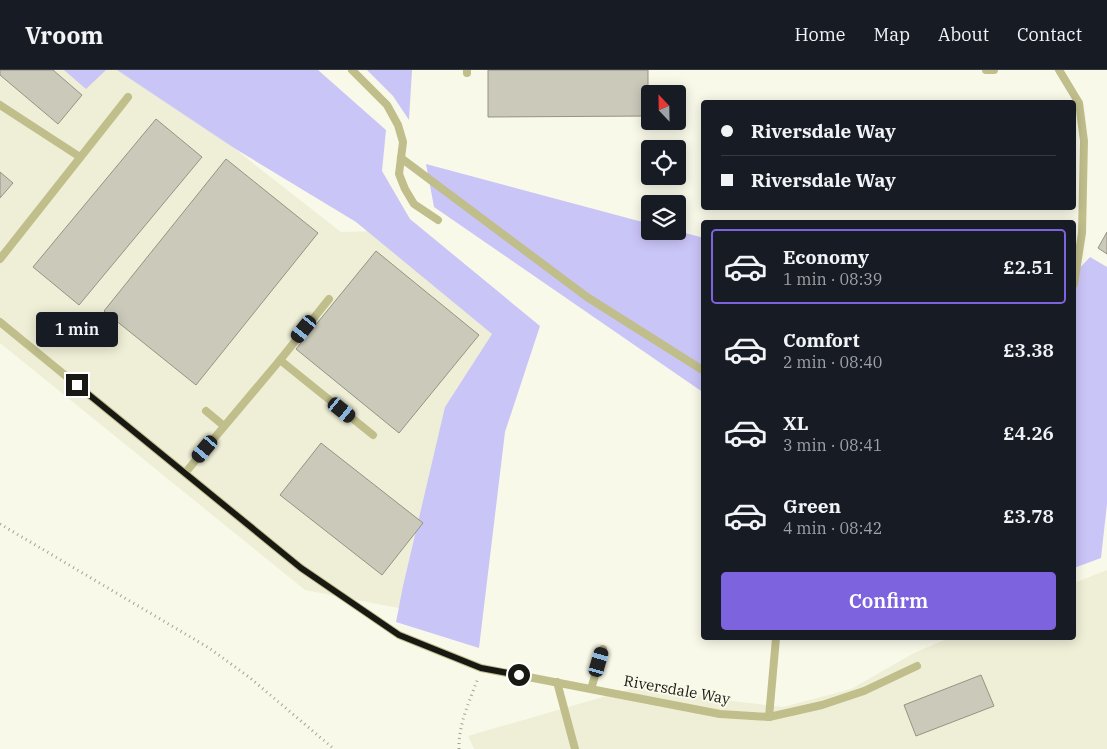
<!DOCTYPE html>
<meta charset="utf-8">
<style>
body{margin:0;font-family:"IBM Plex Serif",serif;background:#242831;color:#f1f3f6;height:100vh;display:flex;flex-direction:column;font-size:19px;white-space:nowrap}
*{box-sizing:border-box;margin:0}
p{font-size:16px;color:#9ea1a6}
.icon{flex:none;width:28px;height:28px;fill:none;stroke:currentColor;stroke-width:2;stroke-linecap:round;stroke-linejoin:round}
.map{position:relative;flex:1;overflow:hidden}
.side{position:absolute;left:701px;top:150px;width:375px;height:420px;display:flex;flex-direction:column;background:#171b24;border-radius:5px;box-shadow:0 2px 12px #0003}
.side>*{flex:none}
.top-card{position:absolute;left:701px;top:30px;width:375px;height:110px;border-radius:5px;box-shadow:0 2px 12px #0003;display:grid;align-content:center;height:110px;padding:0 20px;background:#171b24}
.needle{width:32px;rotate:338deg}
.buttons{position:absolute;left:641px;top:15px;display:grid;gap:10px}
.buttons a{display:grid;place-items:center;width:45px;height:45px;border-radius:5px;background:#171b24;box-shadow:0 2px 12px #0003;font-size:25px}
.end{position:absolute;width:22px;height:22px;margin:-11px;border:6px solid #191913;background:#fff;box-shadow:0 0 0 2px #fff}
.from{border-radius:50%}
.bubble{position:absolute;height:35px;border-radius:5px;background:#171b24;box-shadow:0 2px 12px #0003;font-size:16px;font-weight:600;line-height:35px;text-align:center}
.car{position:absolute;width:15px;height:30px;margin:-15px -8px;border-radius:6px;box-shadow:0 0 4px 1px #0007;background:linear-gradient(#222 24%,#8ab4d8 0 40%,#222 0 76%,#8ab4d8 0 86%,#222 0)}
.top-card b{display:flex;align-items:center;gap:18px;height:48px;font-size:19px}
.top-card b+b{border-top:1px solid #363941}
.top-card i{width:12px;height:12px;background:#f1f3f6}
ul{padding:9px 0 0;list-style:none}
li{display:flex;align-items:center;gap:15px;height:75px;margin:0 10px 8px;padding:0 10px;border:2px solid transparent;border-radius:5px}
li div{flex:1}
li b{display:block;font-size:19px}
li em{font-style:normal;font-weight:600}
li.selected{border-color:#7d63de}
li>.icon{width:45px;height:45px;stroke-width:1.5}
.button{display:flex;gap:10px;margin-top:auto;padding:10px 20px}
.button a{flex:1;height:58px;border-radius:5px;background:#7d63de;color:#fff;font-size:20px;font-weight:600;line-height:58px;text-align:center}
header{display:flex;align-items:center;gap:30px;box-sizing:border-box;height:70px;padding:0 25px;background:#171b24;border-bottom:1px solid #363941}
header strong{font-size:24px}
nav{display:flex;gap:28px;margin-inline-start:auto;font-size:18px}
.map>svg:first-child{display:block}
</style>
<header>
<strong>Vroom</strong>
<nav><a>Home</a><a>Map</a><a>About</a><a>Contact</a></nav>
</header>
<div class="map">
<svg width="1107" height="679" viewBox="0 0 1107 679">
<rect width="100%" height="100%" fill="#f9f9e9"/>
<!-- built -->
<g fill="#efefd7">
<polygon points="0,0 134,0 341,162 375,161 500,261 419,542 305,520 0,273"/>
<polygon points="1107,500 1107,679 474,679 468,666 644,615 725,630 783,637 851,619 914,583 949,568 1074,568 1074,513"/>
</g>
<!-- green -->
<g fill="#cac5f7">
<polygon points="64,0 106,0 86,19"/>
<polygon points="117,0 318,0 386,60 382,101 410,149 540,256 505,362 479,578 396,552 403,516 445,337 492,264 356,152 234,78"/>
<polygon points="367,0 412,0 409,50 393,26"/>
<polygon points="426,94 650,154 650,161 678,161 704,168 704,323 434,137"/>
<polygon points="1090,187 1107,197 1107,434 1101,488 1074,498 1074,204"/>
</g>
<!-- building -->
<g fill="#cac9ba" stroke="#949385">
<polygon points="0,0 53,0 82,25 58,54 0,5"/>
<polygon points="488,0 648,0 648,18 662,18 662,24 650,24 650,46 488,47"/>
<polygon points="156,49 202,87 79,235 33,197"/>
<polygon points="226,89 318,163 196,315 104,241"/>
<polygon points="0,102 13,113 0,128"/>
<polygon points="1107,162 1107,184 1098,178"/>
<polygon points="376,181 479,265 399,363 296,279"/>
<polygon points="321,373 423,453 382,505 280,425"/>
<polygon points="981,605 994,636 916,666 904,635"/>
</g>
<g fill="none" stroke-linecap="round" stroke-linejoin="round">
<!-- path -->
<g stroke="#a3a397" stroke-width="3" stroke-dasharray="1 4" stroke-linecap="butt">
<polyline points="0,454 209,578 249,607 334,679"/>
<path d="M459 679C458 655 470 630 478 608"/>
</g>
<!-- service -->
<g stroke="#c0be8b" stroke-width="8">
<polyline points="352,0 387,35 398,55 403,72 399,104 405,119 414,134 438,150"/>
<polyline points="467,0 467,3"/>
<polyline points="986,0 994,0"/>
<polyline points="1059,0 1079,33 1084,71 1082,163 1074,214"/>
<polyline points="0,35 80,87"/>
<polyline points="401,88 587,227 704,301"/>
<polyline points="0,189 128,27"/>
<polyline points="0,252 301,498 399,565 481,598 720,644 769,647 822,635 864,621 917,596"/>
<polyline points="280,290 329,229"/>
<polyline points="206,341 224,356"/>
<polyline points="185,403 280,290 373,365"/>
<polyline points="557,612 575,679"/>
<polyline points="591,619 603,579"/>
<polyline points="769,647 776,568"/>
</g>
</g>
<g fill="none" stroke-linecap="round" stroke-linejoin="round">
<!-- route -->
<polyline stroke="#191913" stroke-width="6" points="77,315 301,498 399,565 481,598 519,605"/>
</g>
<g text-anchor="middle" stroke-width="4" stroke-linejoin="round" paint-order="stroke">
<!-- street labels -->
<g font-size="15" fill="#191913" stroke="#f9f9e9">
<text transform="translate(677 620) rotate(10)" y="5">Riversdale Way</text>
</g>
</g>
</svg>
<div class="buttons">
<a><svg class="needle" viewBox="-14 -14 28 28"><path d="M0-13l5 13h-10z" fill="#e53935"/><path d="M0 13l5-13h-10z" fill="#9ea1a6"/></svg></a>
<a><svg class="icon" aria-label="locate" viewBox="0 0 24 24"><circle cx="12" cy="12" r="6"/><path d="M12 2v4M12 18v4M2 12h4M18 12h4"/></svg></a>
<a><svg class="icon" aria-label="layers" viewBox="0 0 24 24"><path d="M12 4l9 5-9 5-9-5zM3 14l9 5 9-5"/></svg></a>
</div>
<i class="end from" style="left:519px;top:605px"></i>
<i class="end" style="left:77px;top:315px"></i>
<div class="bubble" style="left:36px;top:242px;width:82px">1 min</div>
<i class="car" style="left:304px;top:259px;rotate:219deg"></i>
<i class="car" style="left:342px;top:340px;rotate:129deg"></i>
<i class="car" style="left:205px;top:379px;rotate:220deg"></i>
<i class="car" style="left:599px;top:592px;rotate:16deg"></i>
<div class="top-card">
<b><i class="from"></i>Riversdale Way</b>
<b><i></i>Riversdale Way</b>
</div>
<section class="side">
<ul>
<li class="selected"><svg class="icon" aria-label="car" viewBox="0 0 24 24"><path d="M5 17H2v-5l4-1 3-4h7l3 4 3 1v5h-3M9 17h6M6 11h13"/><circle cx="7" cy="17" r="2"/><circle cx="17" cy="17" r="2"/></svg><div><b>Economy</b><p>1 min · 08:39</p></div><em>£2.51</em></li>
<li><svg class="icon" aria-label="car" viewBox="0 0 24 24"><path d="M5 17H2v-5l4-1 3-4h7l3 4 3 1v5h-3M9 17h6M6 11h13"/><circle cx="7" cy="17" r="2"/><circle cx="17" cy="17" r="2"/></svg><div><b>Comfort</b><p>2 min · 08:40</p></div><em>£3.38</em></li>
<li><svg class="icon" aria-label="car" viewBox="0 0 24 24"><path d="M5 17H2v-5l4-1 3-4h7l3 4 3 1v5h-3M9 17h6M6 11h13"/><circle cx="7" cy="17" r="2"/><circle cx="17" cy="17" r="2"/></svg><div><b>XL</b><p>3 min · 08:41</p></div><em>£4.26</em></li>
<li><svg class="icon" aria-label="car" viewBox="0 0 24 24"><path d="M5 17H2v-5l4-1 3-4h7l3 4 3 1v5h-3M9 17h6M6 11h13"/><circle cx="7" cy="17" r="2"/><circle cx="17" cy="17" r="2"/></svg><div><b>Green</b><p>4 min · 08:42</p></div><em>£3.78</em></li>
</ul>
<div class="button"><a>Confirm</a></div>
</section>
</div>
